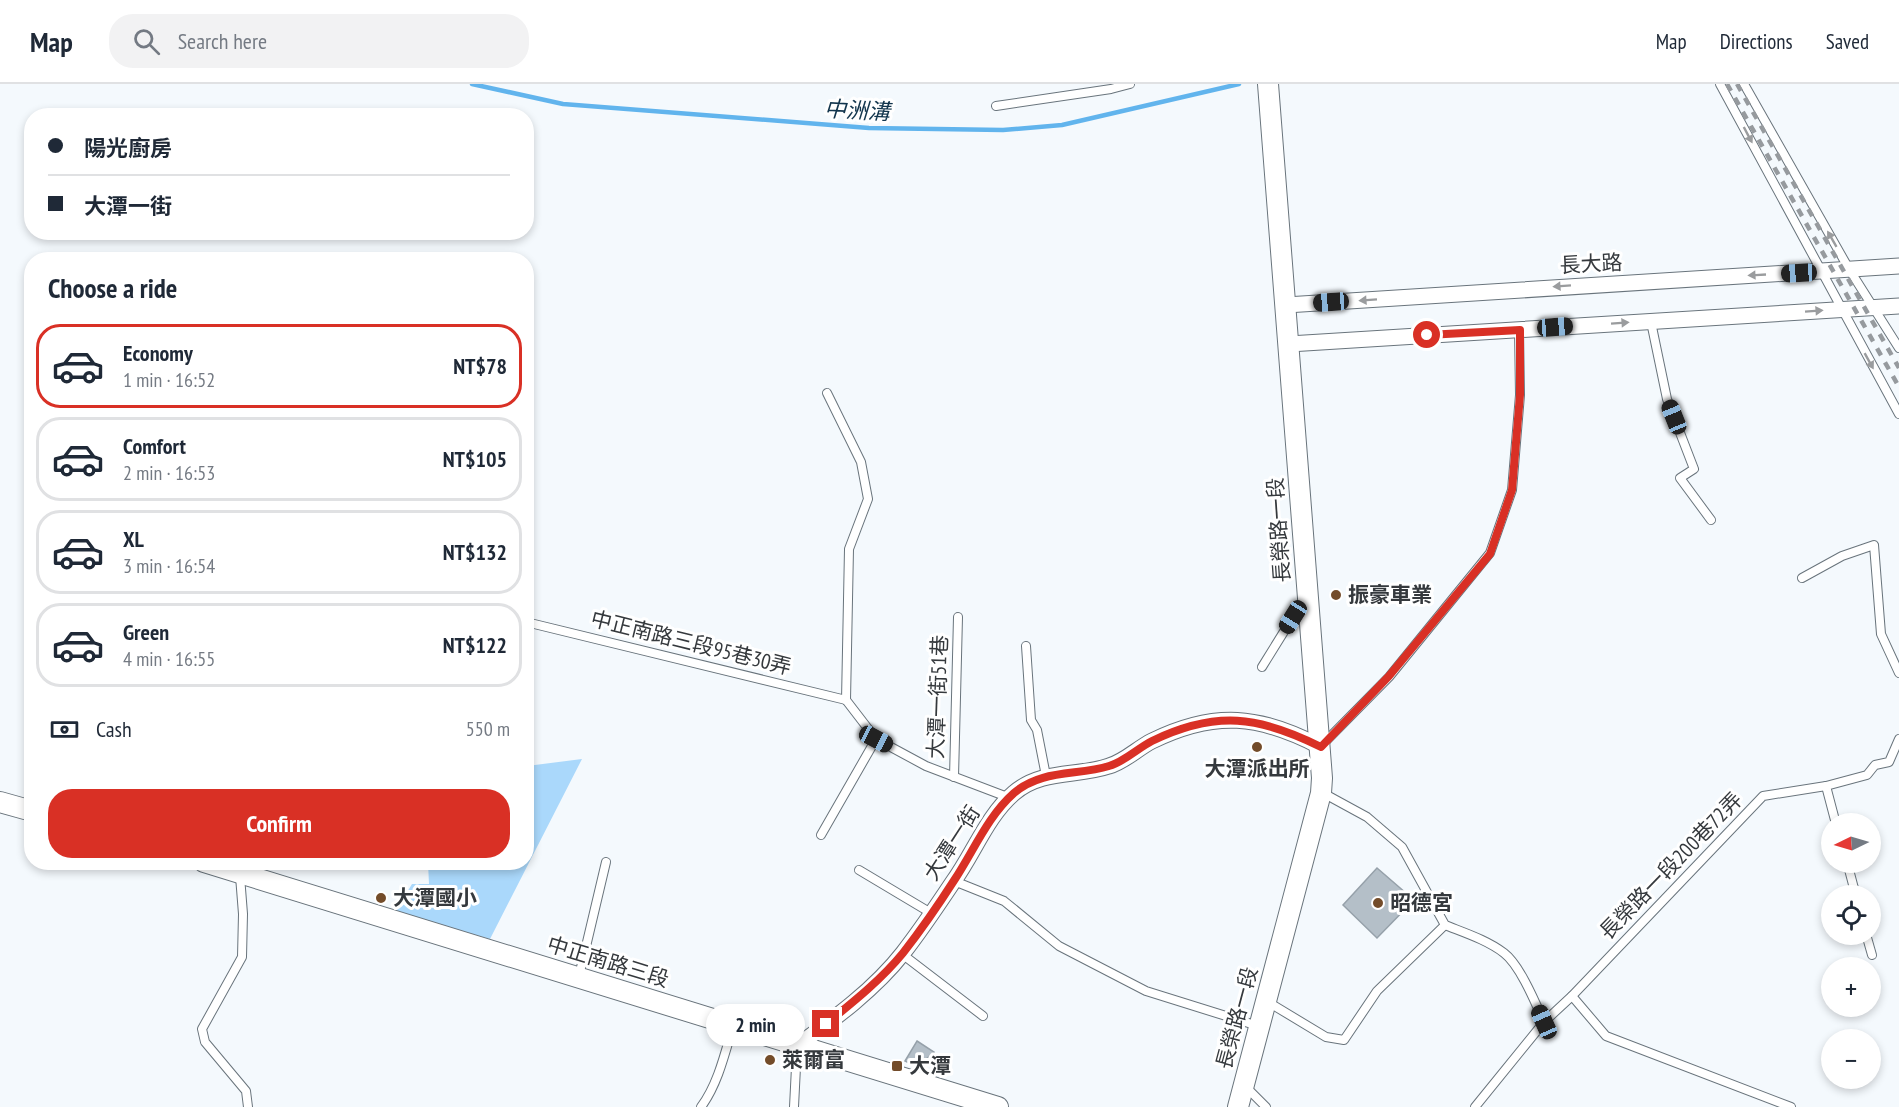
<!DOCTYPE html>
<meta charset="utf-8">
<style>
body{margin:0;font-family:"PT Sans Narrow","Noto Sans TC",sans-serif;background:#f2f2f3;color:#1f2937;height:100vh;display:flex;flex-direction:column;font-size:22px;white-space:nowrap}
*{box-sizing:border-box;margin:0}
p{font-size:20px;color:#747a83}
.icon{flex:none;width:33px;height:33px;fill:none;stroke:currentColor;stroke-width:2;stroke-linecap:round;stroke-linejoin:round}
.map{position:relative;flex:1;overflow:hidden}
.sheet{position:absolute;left:24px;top:168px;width:510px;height:618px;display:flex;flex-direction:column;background:#fff;border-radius:24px;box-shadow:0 3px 9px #0003}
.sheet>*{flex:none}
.guide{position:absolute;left:24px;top:24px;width:510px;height:132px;border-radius:24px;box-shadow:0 3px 9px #0003;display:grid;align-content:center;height:132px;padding:0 24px;background:#fff}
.needle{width:39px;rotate:265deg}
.controls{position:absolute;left:1821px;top:729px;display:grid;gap:12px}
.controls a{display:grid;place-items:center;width:60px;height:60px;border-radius:50%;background:#fff;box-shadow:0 3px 9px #0003;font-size:30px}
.end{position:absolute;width:27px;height:27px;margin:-14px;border:8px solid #d93025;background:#fff;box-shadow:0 0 0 3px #fff}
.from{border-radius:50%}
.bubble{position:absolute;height:42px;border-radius:21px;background:#fff;box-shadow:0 3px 9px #0003;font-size:20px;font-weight:700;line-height:42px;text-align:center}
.car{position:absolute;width:18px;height:36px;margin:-18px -9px;border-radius:8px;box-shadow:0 0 4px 2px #0007;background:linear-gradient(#222 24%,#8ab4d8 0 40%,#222 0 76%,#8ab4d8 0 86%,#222 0)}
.guide b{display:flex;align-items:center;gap:21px;height:57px;font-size:22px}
.guide b+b{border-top:2px solid #e0e1e3}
.guide i{width:15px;height:15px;background:#1f2937}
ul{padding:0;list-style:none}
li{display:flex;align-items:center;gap:18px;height:84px;margin:0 12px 9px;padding:0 12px;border:3px solid #e0e1e3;border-radius:24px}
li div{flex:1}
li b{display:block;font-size:22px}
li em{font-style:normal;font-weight:700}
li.selected{border-color:#d93025}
li>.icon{width:54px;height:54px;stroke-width:1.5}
h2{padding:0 24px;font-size:27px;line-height:72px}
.pay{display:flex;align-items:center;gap:15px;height:66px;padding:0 24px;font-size:22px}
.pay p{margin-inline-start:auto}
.cta{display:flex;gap:12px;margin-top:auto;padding:12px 24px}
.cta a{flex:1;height:69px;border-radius:24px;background:#d93025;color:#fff;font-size:24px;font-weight:700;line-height:69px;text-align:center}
header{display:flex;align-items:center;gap:36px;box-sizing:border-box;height:84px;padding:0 30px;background:#fff;border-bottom:2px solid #e0e1e3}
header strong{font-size:28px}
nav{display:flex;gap:33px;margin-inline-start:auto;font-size:21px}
.search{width:420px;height:54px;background:#f2f2f3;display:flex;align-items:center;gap:15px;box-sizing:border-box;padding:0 21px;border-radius:24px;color:#747a83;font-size:22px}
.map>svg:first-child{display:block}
</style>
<header>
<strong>Map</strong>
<div class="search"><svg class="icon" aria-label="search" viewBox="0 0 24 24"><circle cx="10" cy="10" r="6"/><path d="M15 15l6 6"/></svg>Search here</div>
<nav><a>Map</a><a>Directions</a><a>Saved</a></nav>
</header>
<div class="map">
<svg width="1899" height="1023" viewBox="0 0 1899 1023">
<rect width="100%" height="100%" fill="#f4f9fd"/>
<!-- green -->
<polygon fill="#aad8fb" points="582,675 490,855 395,828 412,800 429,800 428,779 526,778 527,682"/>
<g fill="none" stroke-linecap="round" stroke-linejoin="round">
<!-- stream -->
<polyline stroke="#61b4ed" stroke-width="4.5" points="472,0 563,20 869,44 1003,46 1062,41 1239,0"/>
</g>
<!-- building -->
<g fill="#b4bfc8" stroke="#96a1aa" stroke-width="1.5">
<polygon points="1377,784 1414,816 1377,854 1343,821"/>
<polygon points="917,957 934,968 917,983 905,977"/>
</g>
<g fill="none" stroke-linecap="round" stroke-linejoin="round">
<!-- service casing -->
<g stroke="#69747c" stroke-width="10">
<g id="service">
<polyline points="1720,0 1899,330"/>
<polyline points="1744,0 1849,185 1899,264"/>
<polyline points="996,22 1111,5 1130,0"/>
<polyline points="1651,238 1667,315 1694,385 1680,394 1711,436"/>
<polyline points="827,309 861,378 868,415 849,465 846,616"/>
<polyline points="1802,494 1842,472 1874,461 1881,550 1899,589"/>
<polyline points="526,538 846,616"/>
<polyline points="1026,562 1031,636 1037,646 1046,692"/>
<polyline points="1262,583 1293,533 1305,522"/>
<polyline points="846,616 876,655 926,682 1010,714"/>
<polyline points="1323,660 1389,593 1490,469 1512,406 1520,311 1519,246"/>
<polyline points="954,693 958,533"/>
<polyline points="1826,702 1836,740"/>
<path d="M1323 709 1367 733 1402 763 1445 841C1465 849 1487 856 1504 869 1520 881 1536 920 1544 938"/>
<polyline points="821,751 876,655"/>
<polyline points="1847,778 1856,812"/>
<polyline points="859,786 931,829"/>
<polyline points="240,792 243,830 242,873 202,945 205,958 246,1007 248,1023"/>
<polyline points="954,797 1004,817 1059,862 1146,907 1258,942"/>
<polyline points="1866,850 1872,871"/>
<polyline points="902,870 983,932"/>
<polyline points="579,892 606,778"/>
<polyline points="1572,912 1606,952 1791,1023"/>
<polyline points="1268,918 1326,953 1344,956 1377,907 1445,841"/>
<polyline points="1245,1002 1266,1023"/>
<path d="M701 1023C718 1000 725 969 733 942"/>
<polyline points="794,1023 797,963"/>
<polyline points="1475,1023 1544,938 1572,912 1763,712 1826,702 1867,691 1875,681 1889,678 1899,655"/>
</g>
</g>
<!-- minor casing -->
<g stroke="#69747c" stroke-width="17">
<g id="minor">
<polyline points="1286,221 1899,182"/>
<polyline points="1289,260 1899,222"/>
<path d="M797 962C834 935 875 905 903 869 921 846 937 822 953 798 974 769 987 732 1014 709 1042 685 1077 693 1109 682 1124 678 1138 664 1152 657 1215 626 1260 631 1321 663"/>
</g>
</g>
<!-- tertiary casing -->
<g stroke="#69747c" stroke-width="22">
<g id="tertiary">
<polyline points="0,718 32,727"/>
<polyline points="204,778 998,1023"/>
<polyline points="1238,1023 1321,709 1322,694 1268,0"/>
</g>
</g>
<!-- service -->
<use href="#service" stroke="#fff" stroke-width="8"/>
<!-- minor -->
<use href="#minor" stroke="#fff" stroke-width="15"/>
<!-- tertiary -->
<use href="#tertiary" stroke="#fff" stroke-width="20"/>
<!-- rail -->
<g stroke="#969a9e" stroke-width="4.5" stroke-dasharray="8 8" stroke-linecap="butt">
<polyline points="1727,0 1899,303"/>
<polyline points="1737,0 1899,284"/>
</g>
</g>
<!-- one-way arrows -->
<defs><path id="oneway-solid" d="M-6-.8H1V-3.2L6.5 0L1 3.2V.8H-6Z" transform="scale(1.5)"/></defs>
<g fill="#9a9c9e">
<use href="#oneway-solid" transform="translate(1748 51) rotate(62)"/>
<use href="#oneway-solid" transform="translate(1832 155) rotate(-120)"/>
<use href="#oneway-solid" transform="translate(1757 191) rotate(177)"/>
<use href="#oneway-solid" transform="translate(1562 202) rotate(176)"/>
<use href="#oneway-solid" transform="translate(1368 216) rotate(176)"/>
<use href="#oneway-solid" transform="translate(1814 227) rotate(-4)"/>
<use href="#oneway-solid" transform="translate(1620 239) rotate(-4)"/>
<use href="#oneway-solid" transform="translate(1869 277) rotate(61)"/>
</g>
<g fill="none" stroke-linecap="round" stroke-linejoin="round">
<!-- route -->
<path stroke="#d93025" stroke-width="8" d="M826 940C852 919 881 896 903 869 921 846 939 820 955 795 974 766 988 732 1014 709 1042 685 1077 692 1109 682 1124 678 1138 664 1152 657 1216 626 1259 632 1321 663L1389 592 1490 470 1512 406 1520 311V246L1427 251"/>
</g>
<!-- markers -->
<g fill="#734c2a" stroke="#fff" stroke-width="2">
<circle cx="1336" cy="511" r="6"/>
<circle cx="1257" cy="663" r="6"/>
<circle cx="381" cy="814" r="6"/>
<circle cx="1378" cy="819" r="6"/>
<circle cx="770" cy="976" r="6"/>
<rect x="891" y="976" width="12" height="12" rx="3"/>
</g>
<g text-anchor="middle" stroke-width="6" stroke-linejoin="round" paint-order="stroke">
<!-- street labels -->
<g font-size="21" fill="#35393d" stroke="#fff">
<text transform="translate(1591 180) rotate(-3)" y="7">長大路</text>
<text transform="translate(1279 446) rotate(-94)" y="7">長榮路一段</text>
<text transform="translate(691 559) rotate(14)" y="7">中正南路三段95巷30弄</text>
<text transform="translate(938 613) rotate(-88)" y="7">大潭一街51巷</text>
<text transform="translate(952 759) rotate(-57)" y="7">大潭一街</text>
<text transform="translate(1671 782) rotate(-46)" y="7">長榮路一段200巷72弄</text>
<text transform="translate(608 878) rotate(17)" y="7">中正南路三段</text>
<text transform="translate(1237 934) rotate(-75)" y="7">長榮路一段</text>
</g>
<!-- poi labels -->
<g font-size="21" font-weight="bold" fill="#35393d" stroke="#fff" text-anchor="start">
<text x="1348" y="518">振豪車業</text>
<text x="1257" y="692" text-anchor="middle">大潭派出所</text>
<text x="393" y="821">大潭國小</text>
<text x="1390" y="826">昭德宮</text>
<text x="782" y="983">萊爾富</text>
<text x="909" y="989">大潭</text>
</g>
<!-- water labels -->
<g font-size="22" font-style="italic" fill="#12354d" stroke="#fff">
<text transform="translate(857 26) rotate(3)" y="8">中洲溝</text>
</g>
</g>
</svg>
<div class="controls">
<a><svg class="needle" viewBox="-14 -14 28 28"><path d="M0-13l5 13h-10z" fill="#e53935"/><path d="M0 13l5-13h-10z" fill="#747a83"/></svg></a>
<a><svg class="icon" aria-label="locate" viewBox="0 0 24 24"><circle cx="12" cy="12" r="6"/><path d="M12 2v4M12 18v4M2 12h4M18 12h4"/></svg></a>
<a>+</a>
<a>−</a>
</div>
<i class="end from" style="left:1427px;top:251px"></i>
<i class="end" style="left:826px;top:940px"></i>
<div class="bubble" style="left:706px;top:920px;width:99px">2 min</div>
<i class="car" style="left:1799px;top:189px;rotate:267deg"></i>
<i class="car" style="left:1331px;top:218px;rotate:266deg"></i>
<i class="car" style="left:1555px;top:243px;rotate:86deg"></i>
<i class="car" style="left:1674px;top:333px;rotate:338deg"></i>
<i class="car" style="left:1293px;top:533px;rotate:212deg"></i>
<i class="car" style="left:876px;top:655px;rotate:118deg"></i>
<i class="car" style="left:1544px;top:938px;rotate:336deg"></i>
<div class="guide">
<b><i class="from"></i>陽光廚房</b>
<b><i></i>大潭一街</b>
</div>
<section class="sheet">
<h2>Choose a ride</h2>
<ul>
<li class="selected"><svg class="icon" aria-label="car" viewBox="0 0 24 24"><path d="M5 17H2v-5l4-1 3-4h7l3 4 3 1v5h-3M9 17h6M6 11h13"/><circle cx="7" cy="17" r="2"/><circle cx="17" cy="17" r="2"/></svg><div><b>Economy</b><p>1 min · 16:52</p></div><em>NT$78</em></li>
<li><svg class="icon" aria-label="car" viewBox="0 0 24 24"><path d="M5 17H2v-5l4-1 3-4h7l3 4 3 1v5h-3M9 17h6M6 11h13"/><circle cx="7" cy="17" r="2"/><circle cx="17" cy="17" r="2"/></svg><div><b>Comfort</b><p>2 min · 16:53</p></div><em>NT$105</em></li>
<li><svg class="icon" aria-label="car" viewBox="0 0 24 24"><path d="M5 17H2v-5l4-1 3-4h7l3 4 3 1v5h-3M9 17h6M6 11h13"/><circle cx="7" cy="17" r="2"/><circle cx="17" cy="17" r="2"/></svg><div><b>XL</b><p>3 min · 16:54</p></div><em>NT$132</em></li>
<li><svg class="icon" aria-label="car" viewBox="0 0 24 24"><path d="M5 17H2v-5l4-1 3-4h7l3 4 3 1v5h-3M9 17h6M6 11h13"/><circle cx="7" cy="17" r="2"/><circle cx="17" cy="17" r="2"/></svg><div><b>Green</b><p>4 min · 16:55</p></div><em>NT$122</em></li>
</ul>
<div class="pay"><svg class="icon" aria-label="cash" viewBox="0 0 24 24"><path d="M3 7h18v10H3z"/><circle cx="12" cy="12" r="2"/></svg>Cash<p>550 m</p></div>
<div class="cta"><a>Confirm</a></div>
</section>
</div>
